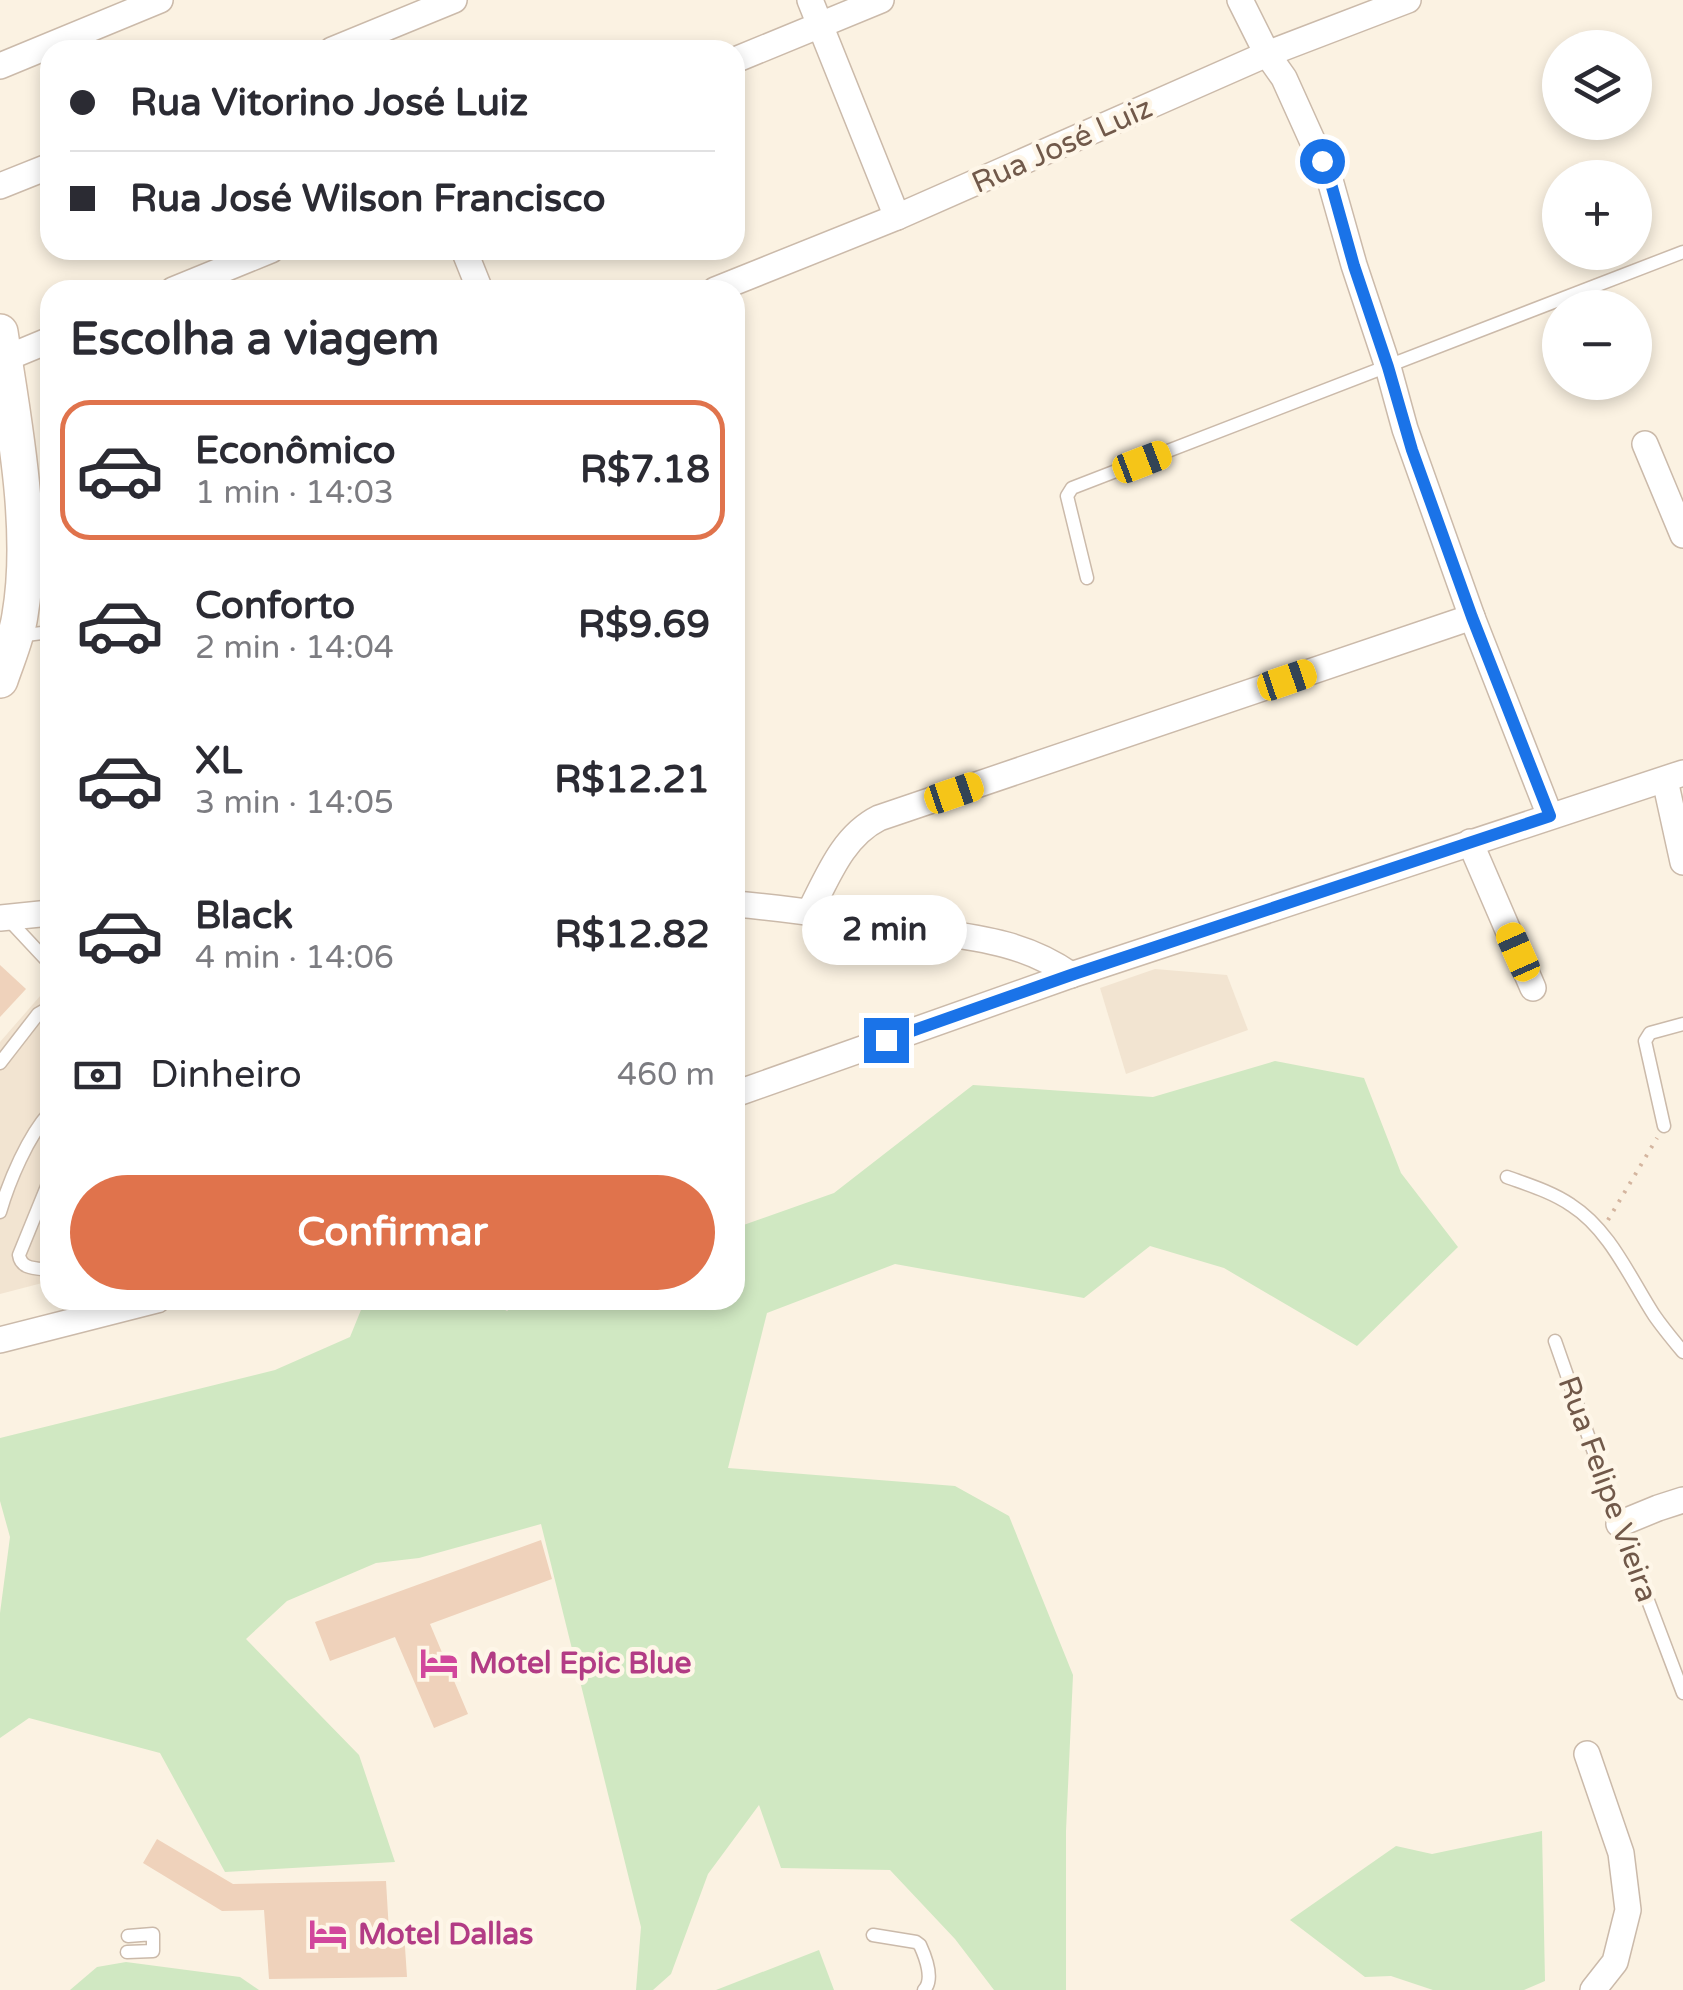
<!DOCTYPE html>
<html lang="pt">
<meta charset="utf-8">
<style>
body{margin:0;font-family:"Varela Round",sans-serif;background:#f7f7f7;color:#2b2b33;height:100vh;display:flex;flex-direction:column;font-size:38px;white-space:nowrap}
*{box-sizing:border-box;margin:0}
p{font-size:32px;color:#7c7c81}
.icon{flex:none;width:55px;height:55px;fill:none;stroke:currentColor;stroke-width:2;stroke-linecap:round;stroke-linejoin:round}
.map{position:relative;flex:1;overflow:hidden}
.details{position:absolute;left:40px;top:280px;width:705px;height:1030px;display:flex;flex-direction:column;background:#fff;border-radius:30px;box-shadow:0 5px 15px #0003}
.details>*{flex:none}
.guide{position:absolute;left:40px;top:40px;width:705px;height:220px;border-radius:30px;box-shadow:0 5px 15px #0003;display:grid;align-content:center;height:220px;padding:0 30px;background:#fff}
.buttons{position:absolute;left:1542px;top:30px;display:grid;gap:20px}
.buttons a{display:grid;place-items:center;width:110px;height:110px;border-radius:50%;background:#fff;box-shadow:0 5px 15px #0003;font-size:50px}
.end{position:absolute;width:45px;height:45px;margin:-22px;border:12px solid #1a73e8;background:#fff;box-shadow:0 0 0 5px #fff}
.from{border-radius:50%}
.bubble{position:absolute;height:70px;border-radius:35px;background:#fff;box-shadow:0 5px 15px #0003;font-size:32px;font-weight:700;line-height:70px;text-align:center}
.car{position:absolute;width:30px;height:60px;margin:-30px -15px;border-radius:12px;box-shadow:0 0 8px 2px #0007;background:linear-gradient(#f5c518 24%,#345 0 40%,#f5c518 0 76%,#345 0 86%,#f5c518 0)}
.guide b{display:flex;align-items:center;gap:35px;height:95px;font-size:38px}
.guide b+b{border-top:2px solid #e1e1e2}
.guide i{width:25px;height:25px;background:#2b2b33}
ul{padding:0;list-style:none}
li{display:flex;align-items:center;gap:30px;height:140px;margin:0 20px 15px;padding:0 10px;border:5px solid transparent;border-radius:30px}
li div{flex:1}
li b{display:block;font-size:38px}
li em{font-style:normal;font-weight:700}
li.active{border-color:#e0734c}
li>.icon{width:90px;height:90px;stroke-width:1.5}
h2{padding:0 30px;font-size:45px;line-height:120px}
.pay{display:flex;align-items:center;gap:25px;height:110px;padding:0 30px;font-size:38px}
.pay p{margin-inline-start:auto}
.action{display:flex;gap:20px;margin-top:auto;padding:20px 30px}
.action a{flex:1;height:115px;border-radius:60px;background:#e0734c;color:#fff;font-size:40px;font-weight:700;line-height:115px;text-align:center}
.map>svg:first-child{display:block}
</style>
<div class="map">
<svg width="1683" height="1990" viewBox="0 0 1683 1990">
<rect width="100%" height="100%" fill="#fbf2e2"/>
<!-- residential -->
<g fill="#f2e4d1">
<polygon points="1155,969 1227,975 1248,1030 1126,1074 1100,988"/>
<polygon points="50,989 50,1281 0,1294 0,1042 41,995"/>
</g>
<!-- green -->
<g fill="#d0e8c2">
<polygon points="1275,1061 1364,1078 1401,1173 1458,1247 1357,1346 1224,1268 1150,1246 1084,1298 895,1264 767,1313 728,1468 955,1486 1009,1516 1073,1675 1066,1831 1066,1990 994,1990 955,1939 890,1870 781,1868 759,1805 708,1874 671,1974 653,1990 636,1990 641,1927 541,1524 419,1558 376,1563 287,1601 246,1639 359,1755 395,1862 225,1872 160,1753 29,1718 0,1738 0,1613 10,1537 0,1501 0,1438 275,1370 350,1337 365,1300 489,1300 507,1311 520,1300 735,1300 735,1228 834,1193 973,1085 1153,1097"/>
<polygon points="1542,1831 1545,1981 1524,1990 1433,1990 1391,1976 1365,1977 1290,1920 1396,1846 1432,1854"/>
<polygon points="819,1950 834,1990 716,1990"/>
<polygon points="126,1962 240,1977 259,1990 70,1990 97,1967"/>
</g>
<!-- building -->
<g fill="#efd2bb">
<polygon points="0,965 26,989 0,1017"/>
<polygon points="541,1540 552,1579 430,1624 468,1714 434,1728 395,1637 330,1661 315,1622"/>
<polygon points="157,1839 233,1884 386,1881 389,1932 404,1932 407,1977 269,1979 264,1910 222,1911 143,1863"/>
</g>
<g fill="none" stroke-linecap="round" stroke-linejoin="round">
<!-- service casing -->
<g stroke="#cbbaaa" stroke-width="15">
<g id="service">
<polyline points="1087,578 1067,496 1072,488 1683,252"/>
<polyline points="18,636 50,632"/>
<polyline points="7,918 50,964"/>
<polyline points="0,1063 38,1014 45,1010 50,1011"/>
<polyline points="1664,1126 1645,1041 1650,1033 1683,1024"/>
<path d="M1507 1177C1529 1185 1552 1192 1571 1205 1610 1230 1630 1278 1654 1315 1663 1328 1673 1340 1683 1352"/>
<path d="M50 1179 19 1255C21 1270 37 1268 50 1270"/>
<path d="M0 1212C9 1181 28 1136 50 1112"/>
<polyline points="1555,1341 1619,1524 1683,1693"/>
<path d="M873 1935 916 1942 920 1945C926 1958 934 1980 924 1990"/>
<polyline points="127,1952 153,1951 153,1934 128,1936"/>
</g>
</g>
<!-- minor casing -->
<g stroke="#cbbaaa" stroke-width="28">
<g id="minor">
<polyline points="810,0 897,217"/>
<polyline points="1240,0 1267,54 1284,78 1330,180 1354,265 1388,367 1405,429 1472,617 1550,816"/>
<polyline points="332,50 454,0"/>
<polyline points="735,60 881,0"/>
<polyline points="0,66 160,0"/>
<polyline points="0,186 50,166"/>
<polyline points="464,250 480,290"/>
<polyline points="173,290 271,250"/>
<polyline points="715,290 897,217 1267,54 1408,0"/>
<polyline points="4,359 50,340"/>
<polyline points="1645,444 1683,535"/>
<polyline points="25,567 50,557"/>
<polyline points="1665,780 1683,862"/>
<polyline points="1470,842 1533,988"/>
<path d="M735 904C794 909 852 918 910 928 968 937 1022 940 1071 975"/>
<path d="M810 911C828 876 843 836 879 818L1472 617"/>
<polyline points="0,918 50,913"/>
<polyline points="735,1094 1071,975 1683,773"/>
<polyline points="0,1340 157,1300"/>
<polyline points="1619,1524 1658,1508 1683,1500"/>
<polyline points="1587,1754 1621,1853 1628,1910 1615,1962 1593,1990"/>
</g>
</g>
<!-- secondary casing -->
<g stroke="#d0bcaa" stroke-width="38">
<path id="secondary" d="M0 332C13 419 35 528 20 615 17 637 7 659 0 680"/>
</g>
<!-- path -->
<polyline stroke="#d4b59f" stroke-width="4" stroke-dasharray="2.5 8" stroke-linecap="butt" points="1608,1220 1657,1138"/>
<!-- service -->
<use href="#service" stroke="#fff" stroke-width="12"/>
<!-- minor -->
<use href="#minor" stroke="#fff" stroke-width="25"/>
<!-- secondary -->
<use href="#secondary" stroke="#fff" stroke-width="35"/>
</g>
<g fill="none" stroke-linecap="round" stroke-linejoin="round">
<!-- route -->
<polyline stroke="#1a73e8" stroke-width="12" points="886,1040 1071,975 1550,816 1472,617 1412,450 1388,367 1354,266 1330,180 1322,161"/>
</g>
<!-- icons -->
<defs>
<g id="hotel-bare" transform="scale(3)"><path d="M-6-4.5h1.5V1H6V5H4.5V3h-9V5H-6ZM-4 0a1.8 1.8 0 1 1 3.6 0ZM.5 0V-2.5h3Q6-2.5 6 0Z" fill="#d1479c" stroke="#fef6e8" stroke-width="2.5" paint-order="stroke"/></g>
</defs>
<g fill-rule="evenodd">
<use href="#hotel-bare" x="439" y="1663"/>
<use href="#hotel-bare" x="328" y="1934"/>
</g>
<g text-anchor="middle" stroke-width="9" stroke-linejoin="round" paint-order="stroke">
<!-- street labels -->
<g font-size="30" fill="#71594a" stroke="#fef6e8">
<text transform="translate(1062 145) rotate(-24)" y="10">Rua José Luiz</text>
<text transform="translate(1608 1489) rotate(70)" y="10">Rua Felipe Vieira</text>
</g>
<!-- hotel labels -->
<g font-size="30" font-weight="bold" fill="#b23c85" stroke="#fef6e8" text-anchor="start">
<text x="469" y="1673">Motel Epic Blue</text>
<text x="358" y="1944">Motel Dallas</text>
</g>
</g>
</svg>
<div class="buttons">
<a><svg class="icon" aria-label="layers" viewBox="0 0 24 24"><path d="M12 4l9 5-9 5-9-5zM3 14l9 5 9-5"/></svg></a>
<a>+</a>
<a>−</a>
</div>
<i class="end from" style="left:1322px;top:161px"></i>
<i class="end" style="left:886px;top:1040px"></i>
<div class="bubble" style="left:802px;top:895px;width:165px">2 min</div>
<i class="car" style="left:1142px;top:462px;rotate:69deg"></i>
<i class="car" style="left:1287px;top:680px;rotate:71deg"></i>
<i class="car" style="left:954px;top:793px;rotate:71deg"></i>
<i class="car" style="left:1518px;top:952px;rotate:336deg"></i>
<div class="guide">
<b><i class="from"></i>Rua Vitorino José Luiz</b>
<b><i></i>Rua José Wilson Francisco</b>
</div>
<section class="details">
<h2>Escolha a viagem</h2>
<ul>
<li class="active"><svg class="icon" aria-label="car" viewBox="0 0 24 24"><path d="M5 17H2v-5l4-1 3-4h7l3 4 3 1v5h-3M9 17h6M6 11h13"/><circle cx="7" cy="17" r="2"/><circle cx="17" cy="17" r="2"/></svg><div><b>Econômico</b><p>1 min · 14:03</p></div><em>R$7.18</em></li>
<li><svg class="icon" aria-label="car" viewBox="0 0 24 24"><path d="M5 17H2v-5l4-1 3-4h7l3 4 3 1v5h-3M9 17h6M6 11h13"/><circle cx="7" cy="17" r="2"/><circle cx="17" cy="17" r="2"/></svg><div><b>Conforto</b><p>2 min · 14:04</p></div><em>R$9.69</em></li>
<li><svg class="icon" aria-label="car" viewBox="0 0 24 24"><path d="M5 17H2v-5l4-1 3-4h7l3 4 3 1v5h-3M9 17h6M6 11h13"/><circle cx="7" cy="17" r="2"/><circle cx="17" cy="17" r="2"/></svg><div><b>XL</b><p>3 min · 14:05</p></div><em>R$12.21</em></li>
<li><svg class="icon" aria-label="car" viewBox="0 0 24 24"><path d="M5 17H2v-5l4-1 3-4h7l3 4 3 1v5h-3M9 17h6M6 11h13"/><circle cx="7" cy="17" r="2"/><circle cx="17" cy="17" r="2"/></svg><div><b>Black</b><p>4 min · 14:06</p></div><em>R$12.82</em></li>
</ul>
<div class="pay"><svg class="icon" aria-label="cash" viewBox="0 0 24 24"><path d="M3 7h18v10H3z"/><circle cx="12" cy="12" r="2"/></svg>Dinheiro<p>460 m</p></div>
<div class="action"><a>Confirmar</a></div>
</section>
</div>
